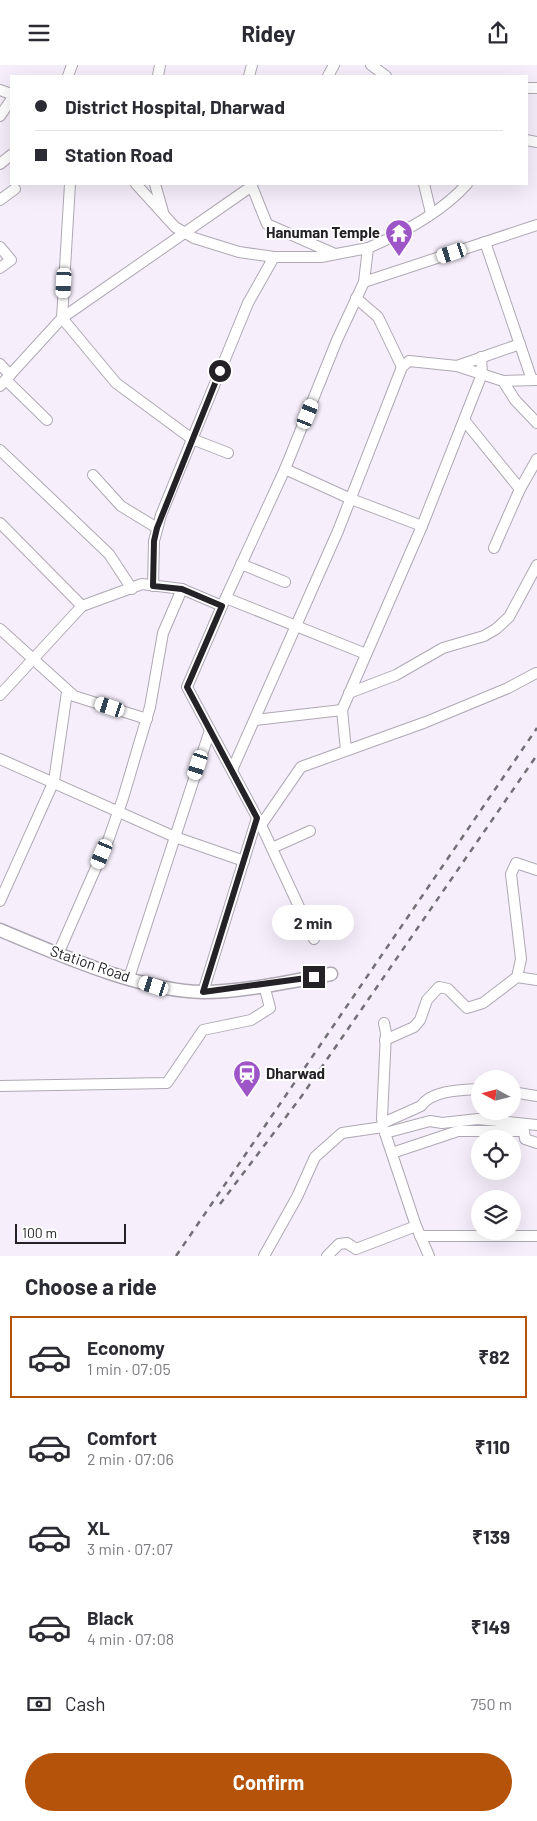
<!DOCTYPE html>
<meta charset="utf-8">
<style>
body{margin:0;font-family:Barlow,sans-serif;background:#f7f7f7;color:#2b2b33;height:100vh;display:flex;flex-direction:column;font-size:19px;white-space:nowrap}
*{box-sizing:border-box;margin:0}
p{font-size:16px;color:#7c7c81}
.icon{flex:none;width:28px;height:28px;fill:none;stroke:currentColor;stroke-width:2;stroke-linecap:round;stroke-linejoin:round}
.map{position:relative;height:1191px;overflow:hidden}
.details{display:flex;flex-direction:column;background:#fff;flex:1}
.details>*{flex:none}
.hud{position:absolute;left:10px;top:10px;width:518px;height:110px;border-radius:0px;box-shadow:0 5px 20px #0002;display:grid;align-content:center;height:110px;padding:0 25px;background:#fff}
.needle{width:32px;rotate:277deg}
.controls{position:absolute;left:471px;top:1005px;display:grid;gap:10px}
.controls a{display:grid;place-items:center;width:50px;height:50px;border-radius:50%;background:#fff;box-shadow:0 5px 20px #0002;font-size:25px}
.scale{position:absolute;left:15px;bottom:12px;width:111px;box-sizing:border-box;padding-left:5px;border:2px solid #252227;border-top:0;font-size:14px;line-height:18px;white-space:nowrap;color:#252227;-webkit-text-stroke:4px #fff;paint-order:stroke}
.end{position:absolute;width:22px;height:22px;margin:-11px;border:6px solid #252227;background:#fff;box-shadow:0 0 0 2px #fff}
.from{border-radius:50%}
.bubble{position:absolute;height:35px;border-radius:18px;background:#fff;box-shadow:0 5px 20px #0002;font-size:16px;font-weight:700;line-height:35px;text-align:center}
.car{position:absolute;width:15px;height:30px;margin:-15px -8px;border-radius:6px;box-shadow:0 0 4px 1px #0007;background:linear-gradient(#fff 24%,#345 0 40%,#fff 0 76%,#345 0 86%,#fff 0)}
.hud b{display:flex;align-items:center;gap:18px;height:48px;font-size:19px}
.hud b+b{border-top:1px solid #e1e1e2}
.hud i{width:12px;height:12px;background:#2b2b33}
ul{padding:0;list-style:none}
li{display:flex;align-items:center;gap:15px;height:82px;margin:0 10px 8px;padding:0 15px;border:2px solid transparent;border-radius:0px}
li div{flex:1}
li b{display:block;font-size:19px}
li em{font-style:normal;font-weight:700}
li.active{border-color:#b45309}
li>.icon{width:45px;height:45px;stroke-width:1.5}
h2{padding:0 25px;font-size:22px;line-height:60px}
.pay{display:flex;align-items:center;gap:12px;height:55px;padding:0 25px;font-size:19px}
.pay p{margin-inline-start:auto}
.primary-button{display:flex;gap:10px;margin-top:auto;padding:10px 25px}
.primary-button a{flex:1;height:58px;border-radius:30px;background:#b45309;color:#fff;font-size:20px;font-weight:700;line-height:58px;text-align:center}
header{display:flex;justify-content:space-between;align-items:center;height:65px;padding:0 25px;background:#fff;font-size:22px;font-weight:700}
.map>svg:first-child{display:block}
</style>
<header><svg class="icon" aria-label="menu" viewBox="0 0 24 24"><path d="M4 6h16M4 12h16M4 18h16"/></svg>Ridey<svg class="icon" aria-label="share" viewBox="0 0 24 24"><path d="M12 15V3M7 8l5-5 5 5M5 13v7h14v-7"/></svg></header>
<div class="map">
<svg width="537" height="1191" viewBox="0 0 537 1191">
<rect width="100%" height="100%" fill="#f6effb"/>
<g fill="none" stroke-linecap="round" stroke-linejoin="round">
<!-- minor casing -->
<g stroke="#afa8b4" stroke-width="12">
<g id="minor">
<polyline points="371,0 386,11"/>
<polyline points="68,11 72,0"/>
<polyline points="158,11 160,0"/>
<polyline points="249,11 252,0"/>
<polyline points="328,11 334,0"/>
<polyline points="526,23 537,23"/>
<polyline points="0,25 11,29"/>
<polyline points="0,51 11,35"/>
<polyline points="526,75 537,77"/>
<polyline points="0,99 11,90"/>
<polyline points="70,119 62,253 116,318 192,374 228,388"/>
<polyline points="136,119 175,162 194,173 239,187 274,192 321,192 368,183"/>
<polyline points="155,119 163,147"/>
<polyline points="251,119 267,159 335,189"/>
<polyline points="424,119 431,148"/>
<polyline points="0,135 15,124"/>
<polyline points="485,177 532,315"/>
<polyline points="0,182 11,195 0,203"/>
<polyline points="364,217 537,160"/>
<polyline points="356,233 378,252 402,302"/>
<polyline points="0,299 10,310"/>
<polyline points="457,301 503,316 536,315"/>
<polyline points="6,315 47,355"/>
<polyline points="503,316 515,335 537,358"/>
<polyline points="0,321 62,253 252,121"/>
<polyline points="464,355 520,424"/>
<polyline points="0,385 109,489 132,524"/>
<polyline points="285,404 351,434 422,461"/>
<polyline points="93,410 121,441 157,463"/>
<polyline points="0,458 82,541"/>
<polyline points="494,483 520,424 537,394"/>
<polyline points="241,499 285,517"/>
<polyline points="153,521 154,476 161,450 248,238 274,192"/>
<polyline points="226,533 366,589"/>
<polyline points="222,541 187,622 261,760 314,874"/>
<polyline points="0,564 74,631 147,654"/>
<polyline points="349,628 396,610 443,583 484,571 496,564 509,552 537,500"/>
<path d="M0 630 82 541 142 519 182 524 222 541 285 404 337 275 364 217 368 183C403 168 441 148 467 119"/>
<polyline points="255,655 342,645"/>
<polyline points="346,685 342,645 422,461 482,309 481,292"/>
<polyline points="0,694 175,772 244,796"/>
<polyline points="232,705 338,466 402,302 409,296 457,301 520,279"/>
<polyline points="261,760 301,702 426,657 508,623 536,608"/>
<polyline points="272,783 310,766"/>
<polyline points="0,836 54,716 67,627"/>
<polyline points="58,889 109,773 123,733 150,642 163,568 182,524"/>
<polyline points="517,912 521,894 511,809 516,798 537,805"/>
<polyline points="129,913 210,665"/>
<polyline points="203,927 257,753"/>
<polyline points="384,958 386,968 382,1053 383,1062 416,1161 429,1191"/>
<polyline points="385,975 414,962 420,955 427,935 439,922 448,924 467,943 483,938 517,912 537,915"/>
<polyline points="0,1021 167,1018 203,965 251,955 270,943 264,920"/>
<polyline points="512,1027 537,1031"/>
<path d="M383 1058 421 1041C432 1025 462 1025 480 1024"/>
<polyline points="385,1068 430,1056 442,1058 478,1054 537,1060"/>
<polyline points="392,1088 458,1066 524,1066 525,1074 537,1078"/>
<polyline points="420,1171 537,1171"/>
<polyline points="264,1191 297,1132 315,1092 342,1068 383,1062"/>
<polyline points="327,1191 339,1179 347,1178 356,1184 416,1161"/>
</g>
</g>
<!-- major casing -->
<g stroke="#afa8b4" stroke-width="15">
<path id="major" d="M0 865C58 889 140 926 203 927 242 927 292 916 331 909"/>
</g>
<!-- minor -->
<use href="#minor" stroke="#fff" stroke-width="10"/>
<!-- major -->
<use href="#major" stroke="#fff" stroke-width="12"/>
<!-- rail -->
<g stroke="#736f76" stroke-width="2.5" stroke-dasharray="6 6" stroke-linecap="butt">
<polyline points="220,1139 301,1032 537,690"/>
<polyline points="176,1191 537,663"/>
</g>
</g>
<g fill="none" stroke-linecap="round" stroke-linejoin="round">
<!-- route -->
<polyline stroke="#252227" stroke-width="6" points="220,306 157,463 154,476 153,521 182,524 222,541 187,622 257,753 203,927 314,912"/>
</g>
<!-- icons -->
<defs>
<g id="temple-pin" transform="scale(1.4375)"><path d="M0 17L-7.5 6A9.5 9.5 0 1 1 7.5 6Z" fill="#9e55c8" stroke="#fff"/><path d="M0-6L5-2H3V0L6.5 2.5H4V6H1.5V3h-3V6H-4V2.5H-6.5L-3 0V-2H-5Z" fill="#fff"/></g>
<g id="station-pin" transform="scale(1.4375)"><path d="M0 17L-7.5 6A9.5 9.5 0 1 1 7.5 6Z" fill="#9e55c8" stroke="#fff"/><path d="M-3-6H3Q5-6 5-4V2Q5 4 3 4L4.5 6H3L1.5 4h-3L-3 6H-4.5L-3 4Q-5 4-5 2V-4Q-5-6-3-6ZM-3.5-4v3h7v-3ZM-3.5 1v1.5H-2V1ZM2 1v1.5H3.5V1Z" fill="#fff"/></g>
</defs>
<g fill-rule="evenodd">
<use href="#temple-pin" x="399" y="168"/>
<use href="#station-pin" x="247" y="1009"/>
</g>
<g text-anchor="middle" stroke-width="4" stroke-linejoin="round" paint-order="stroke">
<!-- poi labels -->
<g font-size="15" font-weight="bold" fill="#252227" stroke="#fff" text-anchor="end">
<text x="380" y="173">Hanuman Temple</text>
<text x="266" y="1014" text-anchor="start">Dharwad</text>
</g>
<!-- street labels -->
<g font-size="15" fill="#252227" stroke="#fff">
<text transform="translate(90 899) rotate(19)" y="5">Station Road</text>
</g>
</g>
</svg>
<div class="controls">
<a><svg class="needle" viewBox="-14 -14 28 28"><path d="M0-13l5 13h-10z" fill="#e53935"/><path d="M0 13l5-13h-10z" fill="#7c7c81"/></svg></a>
<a><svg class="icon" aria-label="locate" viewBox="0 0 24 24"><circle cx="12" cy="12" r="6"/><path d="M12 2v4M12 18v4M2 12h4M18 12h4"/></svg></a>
<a><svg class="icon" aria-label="layers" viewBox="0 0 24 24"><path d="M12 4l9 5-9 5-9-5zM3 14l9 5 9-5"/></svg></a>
</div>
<div class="scale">100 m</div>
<i class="end from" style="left:220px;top:306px"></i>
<i class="end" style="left:314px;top:912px"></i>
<div class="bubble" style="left:272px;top:840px;width:82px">2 min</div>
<i class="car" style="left:452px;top:188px;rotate:252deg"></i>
<i class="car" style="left:64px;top:218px;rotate:183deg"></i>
<i class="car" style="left:308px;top:349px;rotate:22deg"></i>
<i class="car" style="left:110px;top:642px;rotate:288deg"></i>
<i class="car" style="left:198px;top:700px;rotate:198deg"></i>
<i class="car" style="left:102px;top:789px;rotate:203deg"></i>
<i class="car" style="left:154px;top:921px;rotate:288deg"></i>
<div class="hud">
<b><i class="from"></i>District Hospital, Dharwad</b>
<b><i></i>Station Road</b>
</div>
</div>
<section class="details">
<h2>Choose a ride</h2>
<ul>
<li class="active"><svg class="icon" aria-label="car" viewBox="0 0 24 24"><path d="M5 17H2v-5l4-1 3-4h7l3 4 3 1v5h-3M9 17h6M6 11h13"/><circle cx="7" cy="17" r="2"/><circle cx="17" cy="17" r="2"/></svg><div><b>Economy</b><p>1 min · 07:05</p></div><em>₹82</em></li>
<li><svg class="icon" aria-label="car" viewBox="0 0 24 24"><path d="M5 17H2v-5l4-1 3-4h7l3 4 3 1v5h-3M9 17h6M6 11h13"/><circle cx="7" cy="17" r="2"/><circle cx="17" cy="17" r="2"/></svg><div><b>Comfort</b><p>2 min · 07:06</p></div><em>₹110</em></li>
<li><svg class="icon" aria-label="car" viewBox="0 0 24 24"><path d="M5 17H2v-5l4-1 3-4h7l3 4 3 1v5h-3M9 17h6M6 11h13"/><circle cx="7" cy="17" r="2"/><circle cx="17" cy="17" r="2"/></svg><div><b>XL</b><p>3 min · 07:07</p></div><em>₹139</em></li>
<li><svg class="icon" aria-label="car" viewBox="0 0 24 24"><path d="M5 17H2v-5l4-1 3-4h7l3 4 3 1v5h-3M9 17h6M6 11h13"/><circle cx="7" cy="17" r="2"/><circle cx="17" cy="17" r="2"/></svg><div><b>Black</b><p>4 min · 07:08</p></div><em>₹149</em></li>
</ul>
<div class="pay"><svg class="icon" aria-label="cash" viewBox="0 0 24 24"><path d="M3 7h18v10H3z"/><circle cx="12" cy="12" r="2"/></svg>Cash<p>750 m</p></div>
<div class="primary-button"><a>Confirm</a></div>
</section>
